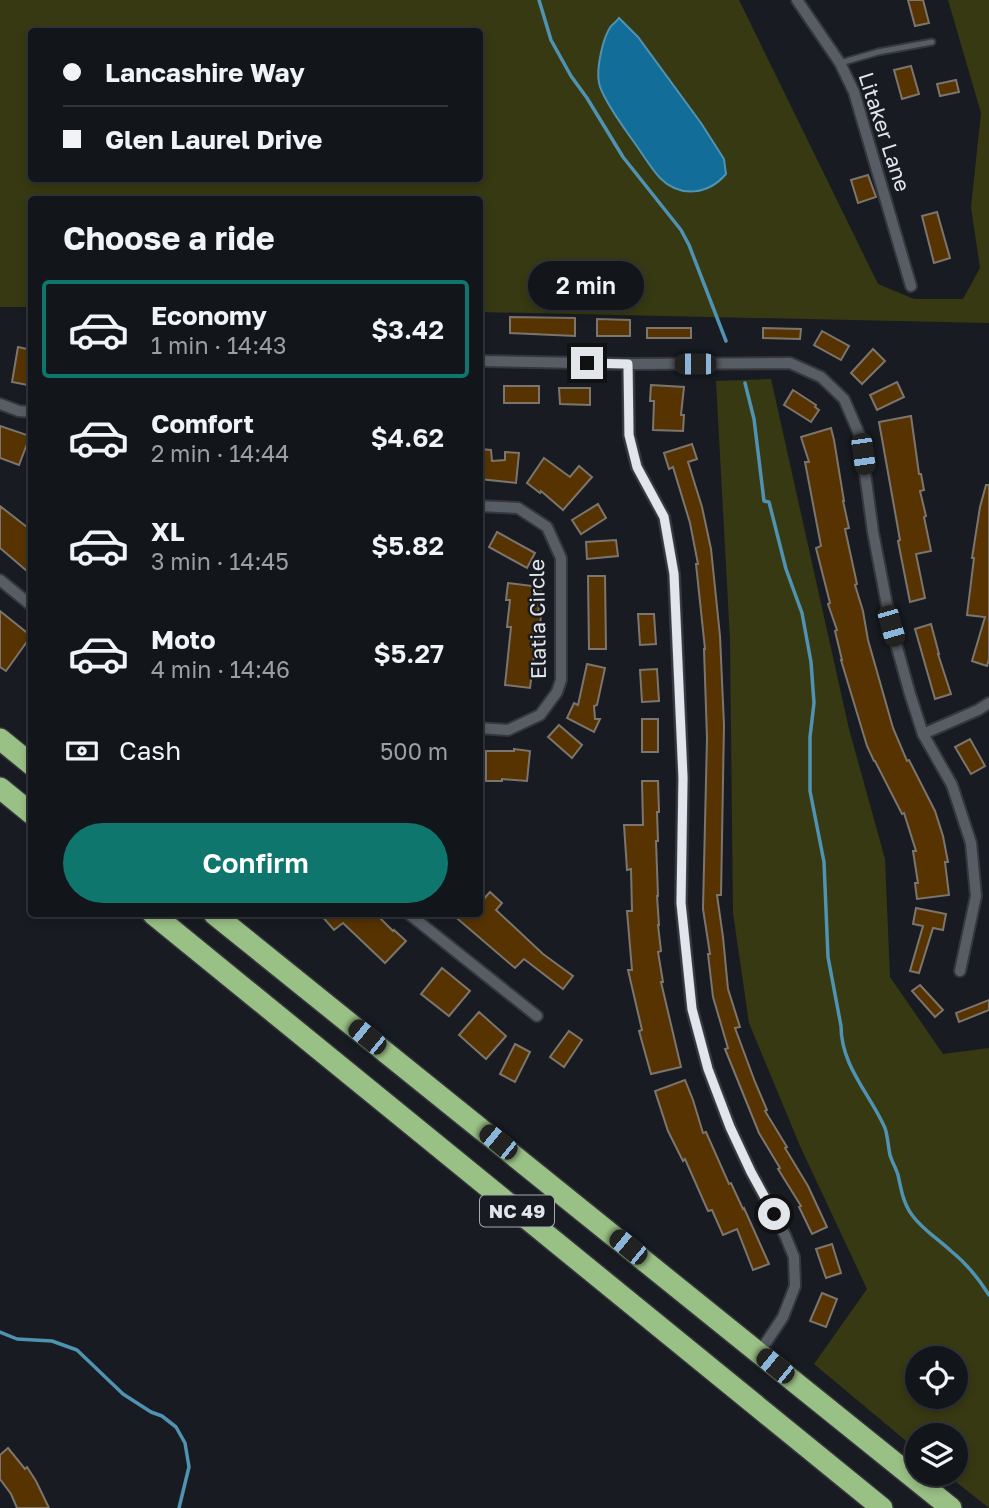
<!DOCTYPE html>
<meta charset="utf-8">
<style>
body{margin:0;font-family:"Golos Text",sans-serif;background:#1b1e23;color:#f1f3f6;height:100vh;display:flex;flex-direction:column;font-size:26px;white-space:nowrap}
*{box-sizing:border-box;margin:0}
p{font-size:23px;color:#9c9fa2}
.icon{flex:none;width:38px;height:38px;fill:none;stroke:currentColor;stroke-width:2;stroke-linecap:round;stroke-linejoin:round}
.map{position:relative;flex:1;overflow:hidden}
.sheet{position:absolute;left:28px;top:196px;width:455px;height:721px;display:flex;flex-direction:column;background:#12151a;border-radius:7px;box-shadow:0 4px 10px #0003,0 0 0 2px #313439}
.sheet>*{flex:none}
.hud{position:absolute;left:28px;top:28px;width:455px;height:154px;border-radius:7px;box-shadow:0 4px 10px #0003,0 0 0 2px #313439;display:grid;align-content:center;height:154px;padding:0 35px;background:#12151a}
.controls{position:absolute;left:905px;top:1346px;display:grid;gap:14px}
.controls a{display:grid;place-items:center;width:63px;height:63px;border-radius:50%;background:#12151a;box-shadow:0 4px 10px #0003,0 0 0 2px #313439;font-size:35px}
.end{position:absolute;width:32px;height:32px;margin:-16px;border:9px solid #e2e5e9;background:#111;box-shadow:0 0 0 4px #111}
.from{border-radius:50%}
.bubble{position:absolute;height:49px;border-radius:24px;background:#12151a;box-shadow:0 4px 10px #0003,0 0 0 2px #313439;font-size:23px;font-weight:600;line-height:49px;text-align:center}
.car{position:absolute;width:21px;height:42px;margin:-21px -10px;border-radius:9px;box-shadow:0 0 5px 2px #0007;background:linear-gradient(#222 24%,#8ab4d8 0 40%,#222 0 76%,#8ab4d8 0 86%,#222 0)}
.hud b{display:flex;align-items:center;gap:24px;height:66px;font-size:26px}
.hud b+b{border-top:2px solid #313439}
.hud i{width:18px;height:18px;background:#f1f3f6}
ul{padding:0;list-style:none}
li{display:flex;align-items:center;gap:21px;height:98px;margin:0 14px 10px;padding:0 21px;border:4px solid transparent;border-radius:7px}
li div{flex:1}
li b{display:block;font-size:26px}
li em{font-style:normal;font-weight:600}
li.selected{border-color:#0f766e}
li>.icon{width:63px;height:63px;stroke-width:1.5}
h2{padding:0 35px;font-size:32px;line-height:84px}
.pay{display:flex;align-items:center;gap:18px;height:77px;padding:0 35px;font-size:26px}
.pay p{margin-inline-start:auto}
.action{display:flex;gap:14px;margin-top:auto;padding:14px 35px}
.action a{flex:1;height:80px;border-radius:42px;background:#0f766e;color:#fff;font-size:28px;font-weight:600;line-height:80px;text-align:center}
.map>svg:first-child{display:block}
</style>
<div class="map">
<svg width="989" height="1508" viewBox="0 0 989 1508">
<rect width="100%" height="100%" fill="#181c22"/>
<!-- green -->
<g fill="#373912" fill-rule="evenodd">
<path d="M0 0H739L878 284 914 299H963L980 268 971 207 981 113 948 0H989V323L480 312V200H32L31 307H0ZM32 32H480V178H32Z"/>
<path d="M771 379 849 729 885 859 890 977 943 1054 989 1048V1508L946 1474H956V1435H917V1450L814 1364 867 1289 800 1146 749 1023 733 913 730 640 716 381ZM917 1358H956V1396H917Z"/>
</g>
<!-- water -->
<path fill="#126e99" stroke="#5092b1" stroke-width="2" d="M619 18 638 37 701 123 724 159 726 174C708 195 680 198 660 178 649 166 641 151 631 138 622 125 602 98 599 83 596 68 603 37 611 26 614 23 617 21 619 18Z"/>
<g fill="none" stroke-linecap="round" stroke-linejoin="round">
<!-- stream -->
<g stroke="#5092b1" stroke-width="3.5">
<polyline points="539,0 551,40 571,76 587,98 623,157 681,230 689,245 726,341"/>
<path d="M745 383 754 419 764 501 769 502 786 569 802 613 811 662 814 703 810 737V791L824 862 828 957 841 1026C841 1066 870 1094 885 1128 888 1137 888 1146 890 1155 892 1162 896 1168 898 1175 901 1188 903 1203 912 1215 922 1229 938 1239 951 1251 966 1263 979 1279 989 1295"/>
<polyline points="0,1332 17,1339 52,1341 77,1350 123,1394 151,1412 162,1416 176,1427 185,1443 189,1467 179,1508"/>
</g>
</g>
<!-- building -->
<g fill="#563300" stroke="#7c756d" stroke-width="2">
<polygon points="908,0 923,0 929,23 915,26"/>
<polygon points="911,66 919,94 902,99 894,70"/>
<polygon points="956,80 959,92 940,96 937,84"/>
<polygon points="868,175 876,197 858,203 851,180"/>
<polygon points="937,212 950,258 934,263 922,216"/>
<polygon points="510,317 575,318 575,336 510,333"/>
<polygon points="597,319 630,320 630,336 597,336"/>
<rect x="647" y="328" width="44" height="10"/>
<polygon points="763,328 801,329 800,339 763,338"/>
<polygon points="822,331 849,346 841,360 814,345"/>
<polygon points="18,347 32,350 32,367 28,385 12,382"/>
<polygon points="873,349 885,361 862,384 851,373"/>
<polygon points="897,382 904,397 877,410 870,395"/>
<polygon points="651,385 684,387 681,415 684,415 683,431 653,430 654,401 650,401"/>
<rect x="504" y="386" width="35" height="17"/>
<polygon points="559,388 590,388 590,405 560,404"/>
<polygon points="793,390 816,405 815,407 819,410 811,422 784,405"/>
<polygon points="911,416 919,474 921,474 924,490 920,491 926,516 924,517 931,551 916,554 925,598 910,602 898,541 900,540 879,422"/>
<polygon points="0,426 30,436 19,465 0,458"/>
<polygon points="831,428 834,440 844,501 843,501 849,528 845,529 857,584 855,585 863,611 868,640 893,728 907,761 909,760 935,811 943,836 948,862 945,862 949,895 917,899 915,883 918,883 913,851 916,851 904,813 902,814 875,761 874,761 867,746 841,660 842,660 835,631 837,630 828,604 830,603 816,548 821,546 805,462 809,462 801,437"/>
<polygon points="692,444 697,459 688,462 702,507 711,549 720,636 724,725 721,895 717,895 723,937 728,989 740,1027 735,1028 755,1082 767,1110 765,1111 787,1147 785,1148 808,1186 827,1227 812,1234 799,1207 801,1206 778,1169 780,1168 759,1133 725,1049 728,1048 713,997 708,954 710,954 703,909 707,738 704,649 705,649 696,564 698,564 690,523 673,467 669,469 664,453"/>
<polygon points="480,449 491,450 492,461 505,460 505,452 519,453 516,483 480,479"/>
<polygon points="544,458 570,477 579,466 592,477 563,510 541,491 540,493 527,483"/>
<polygon points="986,485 989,485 989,659 987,666 972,661 985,617 967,615 974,558 972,558 980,507"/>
<polygon points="598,504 606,518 581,534 572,520"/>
<polygon points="0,506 32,531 32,565 27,571 0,548"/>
<polygon points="497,532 535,553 527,568 489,547"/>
<polygon points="616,540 618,556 587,559 586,542"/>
<polygon points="588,576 605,576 606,649 589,649"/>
<polygon points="508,583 541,587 538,613 541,614 539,640 537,657 534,656 530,688 505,685 511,627 507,627 510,600 506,600"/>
<polygon points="0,611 31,636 6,671 0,667"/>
<polygon points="638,614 654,614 656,644 640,645"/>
<polygon points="931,624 939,654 938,654 951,694 935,699 915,629"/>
<polygon points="587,664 605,668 597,705 594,706 595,719 600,719 594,732 567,718 574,703 578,705"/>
<polygon points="657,669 659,701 642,702 640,670"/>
<rect x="642" y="719" width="16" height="33"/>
<polygon points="559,725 582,745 572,758 548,737"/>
<polygon points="970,739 985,766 971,774 955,747"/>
<polygon points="514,749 530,751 527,781 502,779 502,781 486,781 486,751 514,751"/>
<polygon points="642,781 658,781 659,812 657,812 658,841 656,841 658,896 657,896 659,925 658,925 661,951 658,952 663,982 661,982 681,1067 651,1074 639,1031 642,1030 628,970 632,970 627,911 632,911 631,869 627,870 624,825 643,825"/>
<polygon points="490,892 502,903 496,910 543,954 573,976 563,989 524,959 515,968 452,914 480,914 480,903"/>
<polygon points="916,908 946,914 943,930 933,928 919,973 910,971 923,926 913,924"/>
<polygon points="320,914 376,914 393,931 394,930 406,941 385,963 343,923 334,930"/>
<polygon points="442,968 470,991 449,1016 421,994"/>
<polygon points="920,985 943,1010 935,1017 912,991"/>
<polygon points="989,1000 989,1010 959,1022 956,1013"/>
<polygon points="479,1012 506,1036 486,1059 459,1035"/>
<polygon points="569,1031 582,1040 564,1067 550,1057"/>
<polygon points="515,1044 530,1052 515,1082 500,1074"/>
<polygon points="685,1080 693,1100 703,1133 706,1132 729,1184 731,1183 743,1209 744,1208 769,1264 753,1270 737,1229 723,1235 712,1210 708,1211 685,1159 683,1161 668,1131 655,1091"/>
<polygon points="832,1244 841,1273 826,1278 816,1249"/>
<polygon points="822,1293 837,1299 826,1327 810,1321"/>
<polygon points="8,1448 25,1469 27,1467 36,1481 49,1508 17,1508 11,1494 0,1479 0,1455"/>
</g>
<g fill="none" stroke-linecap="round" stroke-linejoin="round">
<!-- lane casing -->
<g stroke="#35373d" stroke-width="9">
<polyline id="lane" points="840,63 878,52 932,42"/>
</g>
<!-- street casing -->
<g stroke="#35373d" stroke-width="14">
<g id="street">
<polyline points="797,0 840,63 854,92 911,286"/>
<polyline points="480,361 628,364 790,363 821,377 844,399 860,436 873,532 891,626 910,694 923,734 952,785 971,843 976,896 960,971"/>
<polyline points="628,364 629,435 637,467 664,517 674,574 683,778 681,903 692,1009 708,1069 730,1127 751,1172 785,1235 794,1257 795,1286 783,1317 759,1353"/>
<polyline points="0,404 19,411 32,412"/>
<polyline points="480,506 518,508 547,527 561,558 561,680 557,692 540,715 508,730 480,728"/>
<polyline points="0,580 32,606"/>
<polyline points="923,734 978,710 989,703"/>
<polyline points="409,914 537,1016"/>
</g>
</g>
<!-- highway casing -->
<g stroke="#35373d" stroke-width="24">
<g id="highway">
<polyline points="0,739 32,765"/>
<polyline points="0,788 32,814"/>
<polyline points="153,914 882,1508"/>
<polyline points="214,914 951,1508"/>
</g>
</g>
<!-- lane -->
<use href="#lane" stroke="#585d65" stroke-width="5"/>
<!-- street -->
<use href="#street" stroke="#585d65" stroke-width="10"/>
<!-- highway -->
<use href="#highway" stroke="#99c085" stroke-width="21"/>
</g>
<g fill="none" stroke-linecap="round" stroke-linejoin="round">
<!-- route -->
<polyline stroke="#e2e5e9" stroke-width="9" points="587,363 628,364 629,435 637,467 664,517 674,574 683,778 681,903 692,1009 708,1069 730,1127 751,1172 774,1214"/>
</g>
<g text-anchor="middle" stroke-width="5" stroke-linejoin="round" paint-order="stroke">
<!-- shield labels -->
<rect fill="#181c22" stroke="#a5a9ad" stroke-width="2" x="480" y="1195.5" width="74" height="31" rx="5"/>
<g font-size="19" font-weight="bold" fill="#e2e5e9">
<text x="517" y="1218">NC 49</text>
</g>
<!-- street labels -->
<g font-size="21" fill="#e2e5e9" stroke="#181c22">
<text transform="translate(884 132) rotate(72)" y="7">Litaker Lane</text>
<text transform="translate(538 619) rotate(-91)" y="7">Elatia Circle</text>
</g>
</g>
</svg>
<div class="controls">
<a><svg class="icon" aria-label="locate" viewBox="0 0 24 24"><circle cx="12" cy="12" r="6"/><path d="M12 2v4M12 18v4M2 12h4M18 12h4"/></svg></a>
<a><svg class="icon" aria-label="layers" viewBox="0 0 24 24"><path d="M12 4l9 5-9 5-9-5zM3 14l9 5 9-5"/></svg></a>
</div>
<i class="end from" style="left:774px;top:1214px"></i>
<i class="end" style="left:587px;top:363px"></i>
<div class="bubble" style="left:528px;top:261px;width:116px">2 min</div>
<i class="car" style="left:695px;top:364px;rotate:270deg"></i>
<i class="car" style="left:863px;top:454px;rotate:172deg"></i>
<i class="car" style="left:891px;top:626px;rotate:164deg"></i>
<i class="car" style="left:367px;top:1037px;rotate:309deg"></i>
<i class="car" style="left:498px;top:1142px;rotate:309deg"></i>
<i class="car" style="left:628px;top:1247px;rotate:309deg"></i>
<i class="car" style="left:775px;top:1366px;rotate:309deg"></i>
<div class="hud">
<b><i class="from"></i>Lancashire Way</b>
<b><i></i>Glen Laurel Drive</b>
</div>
<section class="sheet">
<h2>Choose a ride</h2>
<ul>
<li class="selected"><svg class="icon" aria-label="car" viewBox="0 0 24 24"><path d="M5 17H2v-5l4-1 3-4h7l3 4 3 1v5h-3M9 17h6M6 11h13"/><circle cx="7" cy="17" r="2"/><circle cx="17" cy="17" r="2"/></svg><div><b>Economy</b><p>1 min · 14:43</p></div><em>$3.42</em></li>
<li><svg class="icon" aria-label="car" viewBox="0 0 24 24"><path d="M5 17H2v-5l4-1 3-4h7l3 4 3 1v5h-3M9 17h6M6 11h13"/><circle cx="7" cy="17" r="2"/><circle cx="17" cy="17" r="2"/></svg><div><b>Comfort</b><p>2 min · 14:44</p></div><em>$4.62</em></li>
<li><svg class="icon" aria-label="car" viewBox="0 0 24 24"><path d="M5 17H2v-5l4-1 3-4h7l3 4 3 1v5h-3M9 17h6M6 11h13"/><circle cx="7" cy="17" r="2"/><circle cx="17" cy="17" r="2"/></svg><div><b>XL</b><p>3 min · 14:45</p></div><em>$5.82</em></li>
<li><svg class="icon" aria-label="car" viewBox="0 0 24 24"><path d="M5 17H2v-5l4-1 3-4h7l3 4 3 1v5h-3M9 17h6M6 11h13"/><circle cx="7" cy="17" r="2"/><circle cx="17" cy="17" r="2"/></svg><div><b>Moto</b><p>4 min · 14:46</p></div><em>$5.27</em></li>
</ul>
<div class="pay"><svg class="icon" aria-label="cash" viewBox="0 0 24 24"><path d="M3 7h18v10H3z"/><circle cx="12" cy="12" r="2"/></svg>Cash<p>500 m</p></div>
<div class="action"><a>Confirm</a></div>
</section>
</div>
